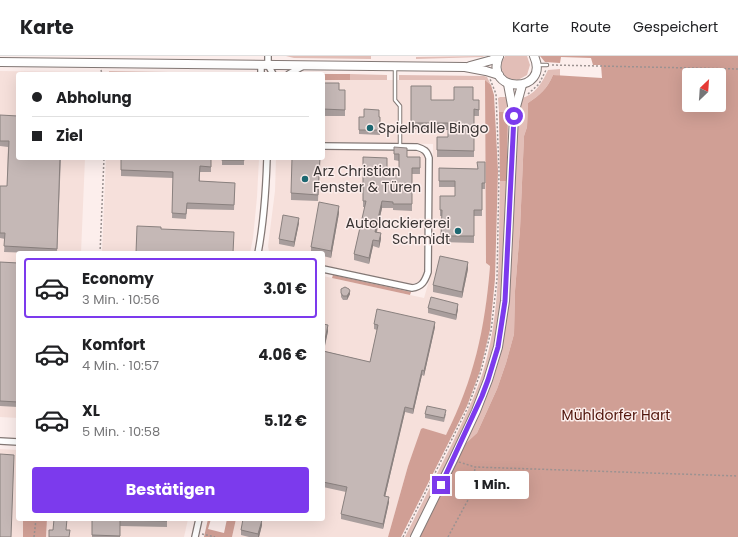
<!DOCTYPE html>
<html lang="de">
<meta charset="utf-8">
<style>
body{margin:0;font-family:Poppins,sans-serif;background:#f2f2f2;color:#202124;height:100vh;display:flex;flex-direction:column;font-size:15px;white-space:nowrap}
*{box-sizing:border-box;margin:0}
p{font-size:13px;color:#757577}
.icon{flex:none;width:22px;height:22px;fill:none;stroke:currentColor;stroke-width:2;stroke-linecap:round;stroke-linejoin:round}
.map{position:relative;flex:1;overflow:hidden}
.drawer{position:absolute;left:16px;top:195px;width:309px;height:270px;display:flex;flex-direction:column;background:#fff;border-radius:4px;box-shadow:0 4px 16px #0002}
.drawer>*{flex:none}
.top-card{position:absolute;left:16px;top:16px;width:309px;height:88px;border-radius:4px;box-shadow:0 4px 16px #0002;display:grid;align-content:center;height:88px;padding:0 16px;background:#fff}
.needle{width:26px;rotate:25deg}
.buttons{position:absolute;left:682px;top:12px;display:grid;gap:8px}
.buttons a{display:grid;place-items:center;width:44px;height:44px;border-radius:4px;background:#fff;box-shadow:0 4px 16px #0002;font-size:20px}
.end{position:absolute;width:18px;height:18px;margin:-9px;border:5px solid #7c3aed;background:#fff;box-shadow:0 0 0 2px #fff}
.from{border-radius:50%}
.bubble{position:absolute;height:28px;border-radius:4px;background:#fff;box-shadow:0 4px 16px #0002;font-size:13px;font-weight:700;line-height:28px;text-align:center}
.top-card b{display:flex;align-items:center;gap:14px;height:38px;font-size:15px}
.top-card b+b{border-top:1px solid #e0e0e0}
.top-card i{width:10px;height:10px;background:#202124}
ul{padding:7px 0 0;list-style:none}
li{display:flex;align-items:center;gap:12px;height:60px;margin:0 8px 6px;padding:0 8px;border:2px solid transparent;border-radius:4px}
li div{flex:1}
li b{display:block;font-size:15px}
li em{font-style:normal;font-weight:700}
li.on{border-color:#7c3aed}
li>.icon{width:36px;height:36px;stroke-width:1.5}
.button{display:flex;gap:8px;margin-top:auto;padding:8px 16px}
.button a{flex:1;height:46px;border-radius:4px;background:#7c3aed;color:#fff;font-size:16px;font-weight:700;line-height:46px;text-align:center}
header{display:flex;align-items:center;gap:24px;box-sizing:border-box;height:56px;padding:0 20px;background:#fff;border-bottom:1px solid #e0e0e0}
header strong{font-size:19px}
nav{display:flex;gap:22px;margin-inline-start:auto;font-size:14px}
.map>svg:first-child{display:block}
</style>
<header>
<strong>Karte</strong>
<nav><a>Karte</a><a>Route</a><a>Gespeichert</a></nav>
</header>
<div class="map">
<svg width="738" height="481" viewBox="0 0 738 481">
<rect width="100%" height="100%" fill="#fceeec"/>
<!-- built -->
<g fill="#f6e0db">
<polygon points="0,15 88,16 88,18 18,18 18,102 85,102 81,197 18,197 18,362 0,361"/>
<polygon points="323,24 485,24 486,207 490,210 487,243 483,274 469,328 457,356 446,380 423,372 408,410 388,481 232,481 236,463 323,463 323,220 424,242 431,218 433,88 323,86"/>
<polygon points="323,93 416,95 423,98 425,102 424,215 422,222 419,226 411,228 323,209 323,197 272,197 269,195 268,190 275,135 276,102 323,102"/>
<polygon points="106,102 259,102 257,141 253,182 250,197 102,197"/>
<polygon points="0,393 18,394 18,463 23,463 23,481 0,481"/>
<polygon points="47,463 188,463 184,481 46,481"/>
</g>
<!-- green -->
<g fill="#e2beb7">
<polygon points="286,0 371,0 371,3 294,2"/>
<polygon points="485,0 482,1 416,3 416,1"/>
<path d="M505 0H527L530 9 527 19 518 24 507 22C500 15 500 8 505 0Z"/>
<path d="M560 13V20L553 19C547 33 540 39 528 47L527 71 524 80 520 173 515 235 514 278 506 307 497 333 477 377 466 387C478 361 490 335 498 307 504 287 506 266 509 245L518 59 521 42C535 40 543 25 548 14Z"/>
<polygon points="109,15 229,17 240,18 109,17"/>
<polygon points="350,18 387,19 387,24 350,24"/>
<polygon points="399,19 484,20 487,21 491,29 485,24 399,24"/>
<polygon points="500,41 507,41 508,55 499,56 498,42"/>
<path d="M500 125H507C504 180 506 238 493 292 486 322 474 349 461 377 445 412 427 446 410 481H405C421 449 437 418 453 386 464 363 475 340 483 316 502 254 498 189 500 125Z"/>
</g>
<!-- forest -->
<g fill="#d09f95" fill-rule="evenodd">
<path d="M540 0H738V481H420L466 387 477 377 497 333 506 307 514 278 515 235 520 173 524 80 527 71 528 47C540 39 547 33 553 19L602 22 601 9H593L591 2 561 1 560 7 545 6ZM689 19H719V49H689Z"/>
<rect x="323" y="18" width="27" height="6"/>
<path d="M485 24 491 29 494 39 498 115 495 223 490 274 480 315 467 350 401 481H388L408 410 421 373 423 372 446 379C474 323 485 273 490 210L486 207Z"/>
<polygon points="508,55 507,125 500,125 499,56"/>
<polygon points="333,219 411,236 410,239 332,222"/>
<polygon points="23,463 47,463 46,481 23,481"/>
<polygon points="208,463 211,463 208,473 224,477 227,463 236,463 232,481 204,481"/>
</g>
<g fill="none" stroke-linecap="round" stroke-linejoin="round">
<!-- lane casing -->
<g stroke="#837875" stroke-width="4.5">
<g id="lane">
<polyline points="537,9 547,9"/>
<polyline points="395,11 395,44 400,50 400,90"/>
</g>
</g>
<!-- street casing -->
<g stroke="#837875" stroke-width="8">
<g id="street">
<polyline points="268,0 268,9 273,18"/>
<polyline points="261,9 261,18"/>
<polyline points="289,18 303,10"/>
<path d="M323 90 417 91C424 93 427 95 429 102L428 216C425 225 422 231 412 232L323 213"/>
<path d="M258 197C264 165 266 134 267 102"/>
<polyline points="0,385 18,386"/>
<polyline points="195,481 199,463"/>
</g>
</g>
<!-- secondary casing -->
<g stroke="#837875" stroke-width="10">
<g id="secondary">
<path d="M499 0C483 38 551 38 534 0"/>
<polyline points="0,6 465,11 486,15 499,19"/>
<polyline points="470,10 492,4 499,0"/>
<polyline points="514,58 522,29"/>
<polyline points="415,481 453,404 476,355 488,324 498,291 505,245 514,60 508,28"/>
</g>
</g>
<!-- path -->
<g stroke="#9c9291" stroke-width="1.5" stroke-dasharray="2 2" stroke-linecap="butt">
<polyline points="552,9 738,13"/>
<polyline points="101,14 102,18"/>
<polyline points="240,17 244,18"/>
<polyline points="528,38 539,28 546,14"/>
<polyline points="100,197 104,102"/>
<polyline points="459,406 475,411 738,420"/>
<polyline points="202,478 215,481"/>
<polyline points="34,481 36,463"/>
<polyline points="403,481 468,351 481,315 491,275 497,223 499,115 496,38 490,23"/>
<polyline points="448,481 469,442 473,430 475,411"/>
</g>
<!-- lane -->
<use href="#lane" stroke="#fff" stroke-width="2.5"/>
<!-- street -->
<use href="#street" stroke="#fff" stroke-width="5.5"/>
<!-- secondary -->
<use href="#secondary" stroke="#fff" stroke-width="8"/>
</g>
<!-- wall -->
<g fill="#a99e9d">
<polygon points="323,27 339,34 345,34 345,60 323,60"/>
<polygon points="411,30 431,44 479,44 479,60 474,60 474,101 437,101 437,81 448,81 448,74 411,73"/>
<polygon points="0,59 61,102 57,197 32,197 4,196 5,183 0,182 0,130 7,130 8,91 0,90"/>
<polygon points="359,61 380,61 380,79 359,78"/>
<polygon points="394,91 407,101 420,101 420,118 412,118 412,155 393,154 393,152 382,152 377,176 381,183 379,192 373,190 369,208 354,204 354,198 365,151 363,151 363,101 387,119 399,119 399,105 394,104"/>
<polygon points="121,102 211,102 211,116 200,116 200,125 235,127 234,154 187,153 186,163 172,162 173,122 121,120"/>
<rect x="222" y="102" width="22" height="7"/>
<polygon points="320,102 318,145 291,144 291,137"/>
<polygon points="485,106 485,133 482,133 482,160 474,160 474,187 441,186 442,160 440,160 440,140 455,140 455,131 439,131 439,112 477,113"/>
<polygon points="339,157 331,202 323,200 323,197 311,197 311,191"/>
<polygon points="299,167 294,191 279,188 279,183"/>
<polygon points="0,206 18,207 18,351 0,350"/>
<polygon points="468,213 462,242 433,236 433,229"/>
<polygon points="341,237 350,238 347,244 343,244 341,241"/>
<polygon points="428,252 458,253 456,264 428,257"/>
<polygon points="323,268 328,275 324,295 370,306 377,274 374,273 374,268 435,271 424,320 422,319 413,358 405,356 385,441 389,446 383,473 341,463 341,458 346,436 323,431"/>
<polygon points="425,358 446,358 444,366 425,362"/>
<polygon points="92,463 167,463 167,471 120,470 120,481 92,481"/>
<polygon points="262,469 259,481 249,481 241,479 241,474"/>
</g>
<!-- shaded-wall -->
<g fill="#8a817f">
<polygon points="382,145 382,152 375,182 375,176"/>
<polygon points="339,150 339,157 331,202 331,195"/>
<polygon points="299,162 299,167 294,191 294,186"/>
<polygon points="381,177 381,183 379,192 379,185"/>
<polygon points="373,184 373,190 369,208 369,202"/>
<polygon points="468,206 468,213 462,242 462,236"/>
<polygon points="350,235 350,238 347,244 347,240"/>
<polygon points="458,248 458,253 456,264 456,259"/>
<polygon points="435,266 435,271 424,320 424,315"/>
<polygon points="328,269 328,275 323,298 323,293"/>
<polygon points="422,314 422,319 413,358 413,353"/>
<polygon points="405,351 405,356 384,445 384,440"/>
<polygon points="389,441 389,446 383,473 383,468"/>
<polygon points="262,464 262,469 259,481 258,481 258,478"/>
</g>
<!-- building -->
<g fill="#c5b8b6" stroke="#8a817f">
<polygon points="323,27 339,27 339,34 345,34 345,54 323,53"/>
<polygon points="411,30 431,30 431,44 454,44 454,31 473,31 473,44 479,44 479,54 474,53 474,95 437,94 437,81 448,81 448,67 411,67"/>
<polygon points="364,53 379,54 379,61 380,61 380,74 359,74 359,61 364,61"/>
<polygon points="0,59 18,60 18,102 60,102 57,193 4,190 5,177 0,177 0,130 7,130 9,85 0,85"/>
<polygon points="394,91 407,92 407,101 420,101 420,112 412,112 412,148 393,148 393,146 382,145 375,176 381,177 379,185 373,184 369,202 354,198 366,145 363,145 363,101 387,102 387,119 399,119 399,98 394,98"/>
<polygon points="121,102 211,102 211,111 200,110 199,125 235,127 234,149 187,147 186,158 172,157 173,116 121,114"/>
<rect x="222" y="102" width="22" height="2"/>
<polygon points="292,102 320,102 318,139 291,137"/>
<polygon points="477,106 485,106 485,127 482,127 482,154 474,154 474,180 441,180 442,154 440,154 440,140 455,140 455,125 439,125 439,112 478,113"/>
<polygon points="319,146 339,150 331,195 311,191"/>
<polygon points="283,159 299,162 294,186 279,183"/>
<polygon points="137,170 161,171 161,173 234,176 233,197 136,197"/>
<polygon points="440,200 468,206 462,236 433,229"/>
<polygon points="0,206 18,207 18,346 0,345"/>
<polygon points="345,231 349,233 350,235 347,240 343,240 341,237 341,233"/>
<polygon points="431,241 458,248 456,259 428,252"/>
<polygon points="377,253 435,266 424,315 422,314 413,353 405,351 384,440 389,441 383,468 341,458 347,431 323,426 323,295 370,306 378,269 374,268"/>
<polygon points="323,268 328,269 323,293"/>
<polygon points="427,350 446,354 444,362 425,358"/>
<polygon points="0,398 14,399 11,481 0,481"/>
<polygon points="54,463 67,463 66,474 70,474 69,481 49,481 49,474 53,474"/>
<polygon points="92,463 167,463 167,465 120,464 120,480 92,479"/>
<polygon points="243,463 258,463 262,464 258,478 241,474"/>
</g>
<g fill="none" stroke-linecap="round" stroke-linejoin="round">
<!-- route -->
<polyline stroke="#7c3aed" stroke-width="5" points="441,429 482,340 488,324 498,291 505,245 514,60"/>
</g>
<!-- markers -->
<g fill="#1d6872" stroke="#fceeec" stroke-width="1.5">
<circle cx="370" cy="72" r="4"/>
<circle cx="305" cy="123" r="4"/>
<circle cx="458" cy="175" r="4"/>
</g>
<g text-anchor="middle" stroke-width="3" stroke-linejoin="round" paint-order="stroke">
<!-- poi labels -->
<g font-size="14" fill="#3a3534" stroke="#fceeec" text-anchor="start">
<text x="378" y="77">Spielhalle Bingo</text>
<text x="313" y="120">Arz Christian<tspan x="313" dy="16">Fenster &amp; Türen</tspan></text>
<text x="450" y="172" text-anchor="end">Autolackiererei<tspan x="450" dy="16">Schmidt</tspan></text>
</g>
<!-- park labels -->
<g font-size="14" fill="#51150c" stroke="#fceeec">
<text x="616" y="364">Mühldorfer Hart</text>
</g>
</g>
</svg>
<div class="buttons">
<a><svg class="needle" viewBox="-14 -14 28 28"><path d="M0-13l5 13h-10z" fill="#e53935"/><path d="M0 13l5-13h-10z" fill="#757577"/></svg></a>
</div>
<i class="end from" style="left:514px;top:60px"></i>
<i class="end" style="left:441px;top:429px"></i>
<div class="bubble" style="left:455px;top:415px;width:74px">1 Min.</div>
<div class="top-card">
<b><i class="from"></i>Abholung</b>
<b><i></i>Ziel</b>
</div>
<section class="drawer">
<ul>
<li class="on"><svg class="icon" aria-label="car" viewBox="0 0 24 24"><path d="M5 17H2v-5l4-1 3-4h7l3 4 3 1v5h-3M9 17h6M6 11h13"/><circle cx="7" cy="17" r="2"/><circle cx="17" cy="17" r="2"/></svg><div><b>Economy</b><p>3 Min. · 10:56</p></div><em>3.01 €</em></li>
<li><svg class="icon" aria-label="car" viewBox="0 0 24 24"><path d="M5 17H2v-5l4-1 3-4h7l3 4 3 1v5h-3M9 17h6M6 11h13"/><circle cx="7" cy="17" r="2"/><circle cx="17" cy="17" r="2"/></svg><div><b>Komfort</b><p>4 Min. · 10:57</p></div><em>4.06 €</em></li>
<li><svg class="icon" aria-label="car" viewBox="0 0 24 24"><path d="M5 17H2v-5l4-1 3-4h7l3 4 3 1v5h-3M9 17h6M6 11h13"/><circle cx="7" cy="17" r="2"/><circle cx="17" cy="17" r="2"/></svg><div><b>XL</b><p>5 Min. · 10:58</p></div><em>5.12 €</em></li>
</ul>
<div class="button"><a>Bestätigen</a></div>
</section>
</div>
